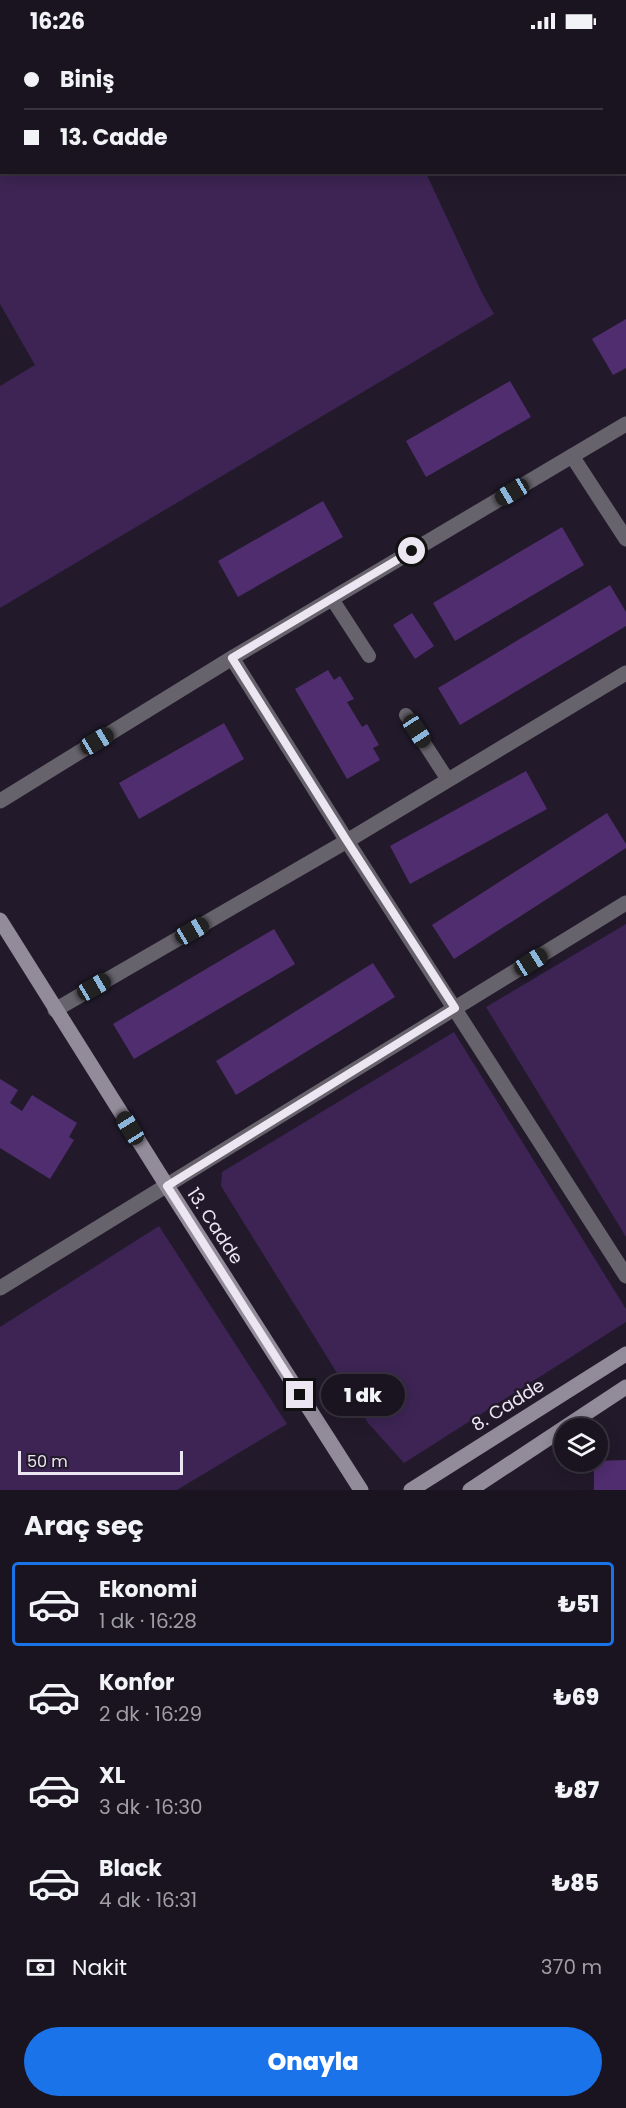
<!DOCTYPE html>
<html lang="tr">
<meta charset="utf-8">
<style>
body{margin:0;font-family:Poppins,sans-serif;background:#27212d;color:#f1f3f6;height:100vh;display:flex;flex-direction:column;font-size:22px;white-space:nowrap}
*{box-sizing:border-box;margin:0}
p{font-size:20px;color:#9f9ea5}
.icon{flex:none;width:33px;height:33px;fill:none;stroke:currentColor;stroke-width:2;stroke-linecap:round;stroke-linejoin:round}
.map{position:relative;height:1448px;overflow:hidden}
.drawer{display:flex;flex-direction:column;background:#1a1420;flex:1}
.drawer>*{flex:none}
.banner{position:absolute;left:0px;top:0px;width:627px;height:132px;box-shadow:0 3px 15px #0003,0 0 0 2px #38333e;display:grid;align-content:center;height:132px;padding:0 24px;background:#1a1420}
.fabs{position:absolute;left:554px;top:1376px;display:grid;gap:12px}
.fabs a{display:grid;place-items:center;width:54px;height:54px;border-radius:50%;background:#1a1420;box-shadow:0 3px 15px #0003,0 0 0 2px #38333e;font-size:30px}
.scale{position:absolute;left:18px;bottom:15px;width:165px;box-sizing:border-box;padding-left:6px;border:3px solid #ece6f2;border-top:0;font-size:16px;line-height:21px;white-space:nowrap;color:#ece6f2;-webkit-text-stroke:4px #221a2b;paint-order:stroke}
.end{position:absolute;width:27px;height:27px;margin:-14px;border:8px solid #ece6f2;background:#111;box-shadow:0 0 0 3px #111}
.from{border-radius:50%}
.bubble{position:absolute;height:42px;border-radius:21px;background:#1a1420;box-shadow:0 3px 15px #0003,0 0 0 2px #38333e;font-size:20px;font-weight:800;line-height:42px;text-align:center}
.car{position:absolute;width:18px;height:36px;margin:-18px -9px;border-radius:8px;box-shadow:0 0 4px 2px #0007;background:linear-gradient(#222 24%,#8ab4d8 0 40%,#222 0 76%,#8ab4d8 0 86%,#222 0)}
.banner b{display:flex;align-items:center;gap:21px;height:57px;font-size:22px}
.banner b+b{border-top:2px solid #38333e}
.banner i{width:15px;height:15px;background:#f1f3f6}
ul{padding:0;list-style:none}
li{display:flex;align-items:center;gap:18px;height:84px;margin:0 12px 9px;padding:0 12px;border:3px solid transparent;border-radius:6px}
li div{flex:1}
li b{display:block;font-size:22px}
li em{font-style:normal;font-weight:800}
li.current{border-color:#1a73e8}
li>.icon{width:54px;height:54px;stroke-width:1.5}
h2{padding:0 24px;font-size:27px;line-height:72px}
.pay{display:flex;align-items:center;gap:15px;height:66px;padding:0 24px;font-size:22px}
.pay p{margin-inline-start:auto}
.button{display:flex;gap:12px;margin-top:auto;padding:12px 24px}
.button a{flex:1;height:69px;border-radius:36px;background:#1a73e8;color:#fff;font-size:24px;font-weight:800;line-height:69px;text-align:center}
.status{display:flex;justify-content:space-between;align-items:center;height:42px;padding:0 30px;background:#1a1420;direction:ltr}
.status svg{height:16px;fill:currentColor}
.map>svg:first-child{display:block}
</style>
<div class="status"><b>16:26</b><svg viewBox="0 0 49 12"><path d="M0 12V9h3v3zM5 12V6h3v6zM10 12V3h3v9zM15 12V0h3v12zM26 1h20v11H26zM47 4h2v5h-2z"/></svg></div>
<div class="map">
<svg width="626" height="1448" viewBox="0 0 626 1448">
<rect width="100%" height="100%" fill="#221a2b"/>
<!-- green -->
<g fill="#3d2454">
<polygon points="0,0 364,0 365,1 2,2 2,130 426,131 482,251 494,272 0,566 0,344 35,323 0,262"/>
<polygon points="626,882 626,1195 486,965"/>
<polygon points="454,990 626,1267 626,1280 404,1421 368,1381 221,1144 222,1130"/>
<polygon points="159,1184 287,1382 177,1448 0,1448 0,1285"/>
</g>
<!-- building -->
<g fill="#502d6f">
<polygon points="626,277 626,326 613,333 592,297"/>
<polygon points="510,339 531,375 426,435 406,399"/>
<polygon points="323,459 343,495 238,555 218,519"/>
<polygon points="562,485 584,523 455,599 433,561"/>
<polygon points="610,543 626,570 626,584 460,683 438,646"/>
<polygon points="412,571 434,604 415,617 393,583"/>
<polygon points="328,628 334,638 340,634 354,657 347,660 362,685 367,682 379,703 373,706 380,718 347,737 295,647"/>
<polygon points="224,681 244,717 139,777 119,741"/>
<polygon points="526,729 547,767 410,842 390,804"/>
<polygon points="607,771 626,802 626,806 454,917 432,883"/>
<polygon points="274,887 295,922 134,1017 113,982"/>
<polygon points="373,921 395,955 236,1053 216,1019"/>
<polygon points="0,1037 18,1048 10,1061 22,1069 32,1053 77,1081 69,1095 74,1098 50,1137 0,1106"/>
<polygon points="626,1418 626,1448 594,1448 594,1419"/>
</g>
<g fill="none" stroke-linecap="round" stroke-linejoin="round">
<!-- lane -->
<g stroke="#67636c" stroke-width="14">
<polyline points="332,557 369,614"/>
<polyline points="406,673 448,738"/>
</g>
<!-- street -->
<g stroke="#67636c" stroke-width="15">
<polyline points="572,414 626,497"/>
<polyline points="232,616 347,799 626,1234"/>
<polyline points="0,759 232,616 626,382"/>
<polyline points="55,968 347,799 626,631"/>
<polyline points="0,1246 626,861"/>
</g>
<!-- secondary -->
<g stroke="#928b9a" stroke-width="15">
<polyline points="0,878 167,1144 361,1448"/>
<polyline points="411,1448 626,1312"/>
<polyline points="470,1448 626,1345"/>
</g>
</g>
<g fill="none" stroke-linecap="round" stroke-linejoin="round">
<!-- route -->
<polyline stroke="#ece6f2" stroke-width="8" points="300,1353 167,1144 455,966 347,799 232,616 412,509"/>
</g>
<g text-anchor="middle" stroke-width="5" stroke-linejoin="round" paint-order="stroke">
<!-- street labels -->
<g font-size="18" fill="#ece6f2" stroke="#221a2b">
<text transform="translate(215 1184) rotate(57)" y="6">13. Cadde</text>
<text transform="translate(508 1363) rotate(-32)" y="6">8. Cadde</text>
</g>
</g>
</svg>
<div class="fabs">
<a><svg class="icon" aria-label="layers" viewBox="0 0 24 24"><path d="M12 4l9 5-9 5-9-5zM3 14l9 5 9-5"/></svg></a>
</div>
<div class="scale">50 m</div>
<i class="end from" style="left:412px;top:509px"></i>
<i class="end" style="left:300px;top:1353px"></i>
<div class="bubble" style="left:321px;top:1332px;width:84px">1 dk</div>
<i class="car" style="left:512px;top:450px;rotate:239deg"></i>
<i class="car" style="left:417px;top:689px;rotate:147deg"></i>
<i class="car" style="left:97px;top:699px;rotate:59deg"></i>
<i class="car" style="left:192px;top:889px;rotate:60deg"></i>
<i class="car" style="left:531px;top:920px;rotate:58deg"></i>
<i class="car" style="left:94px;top:945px;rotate:60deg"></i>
<i class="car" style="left:130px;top:1086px;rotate:328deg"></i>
<div class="banner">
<b><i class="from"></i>Biniş</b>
<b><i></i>13. Cadde</b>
</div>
</div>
<section class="drawer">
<h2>Araç seç</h2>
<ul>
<li class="current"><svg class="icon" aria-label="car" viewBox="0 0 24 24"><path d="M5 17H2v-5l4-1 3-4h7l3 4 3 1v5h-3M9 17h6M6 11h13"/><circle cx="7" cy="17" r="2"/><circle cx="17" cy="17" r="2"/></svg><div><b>Ekonomi</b><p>1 dk · 16:28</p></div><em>₺51</em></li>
<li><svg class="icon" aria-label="car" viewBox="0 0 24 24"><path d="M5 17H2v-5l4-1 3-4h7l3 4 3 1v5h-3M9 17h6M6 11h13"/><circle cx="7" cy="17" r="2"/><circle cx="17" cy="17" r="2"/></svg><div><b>Konfor</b><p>2 dk · 16:29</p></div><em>₺69</em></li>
<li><svg class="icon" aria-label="car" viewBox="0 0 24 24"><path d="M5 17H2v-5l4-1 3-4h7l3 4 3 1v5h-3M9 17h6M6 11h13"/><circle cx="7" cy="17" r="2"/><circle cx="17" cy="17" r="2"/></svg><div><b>XL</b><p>3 dk · 16:30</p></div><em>₺87</em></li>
<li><svg class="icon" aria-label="car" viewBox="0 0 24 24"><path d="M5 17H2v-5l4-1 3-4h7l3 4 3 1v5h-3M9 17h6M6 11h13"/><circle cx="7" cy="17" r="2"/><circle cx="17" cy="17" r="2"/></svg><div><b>Black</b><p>4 dk · 16:31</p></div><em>₺85</em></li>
</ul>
<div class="pay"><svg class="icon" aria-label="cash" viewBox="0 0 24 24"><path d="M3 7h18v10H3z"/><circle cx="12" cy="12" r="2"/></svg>Nakit<p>370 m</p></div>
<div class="button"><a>Onayla</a></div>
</section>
